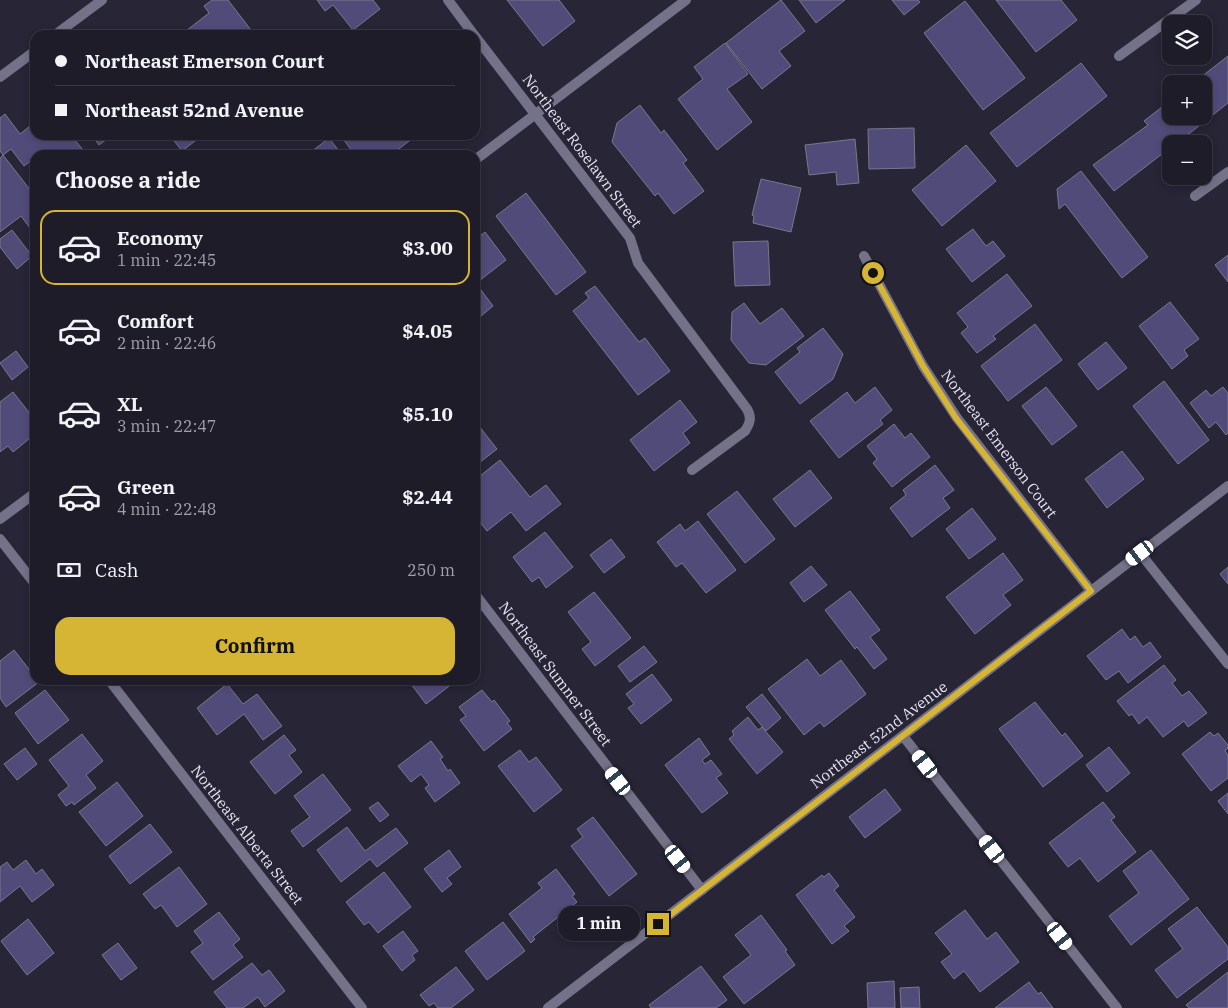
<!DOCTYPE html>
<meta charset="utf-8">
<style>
body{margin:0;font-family:"IBM Plex Serif",serif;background:#2a2934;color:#f1f3f6;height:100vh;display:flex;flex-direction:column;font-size:19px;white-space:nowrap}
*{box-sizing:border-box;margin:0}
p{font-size:16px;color:#a0a1a8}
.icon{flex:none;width:28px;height:28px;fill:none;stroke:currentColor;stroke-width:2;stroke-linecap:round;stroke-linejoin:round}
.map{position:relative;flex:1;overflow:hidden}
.side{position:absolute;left:30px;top:150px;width:450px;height:535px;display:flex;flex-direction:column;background:#1d1c28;border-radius:15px;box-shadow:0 2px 8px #0003,0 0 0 1px #3b3a45}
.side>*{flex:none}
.top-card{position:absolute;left:30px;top:30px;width:450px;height:110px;border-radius:15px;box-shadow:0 2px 8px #0003,0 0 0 1px #3b3a45;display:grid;align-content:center;height:110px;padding:0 25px;background:#1d1c28}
.tools{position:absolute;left:1162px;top:15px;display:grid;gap:10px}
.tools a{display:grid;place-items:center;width:50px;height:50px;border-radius:10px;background:#1d1c28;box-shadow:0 2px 8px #0003,0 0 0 1px #3b3a45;font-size:25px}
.end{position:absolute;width:22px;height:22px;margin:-11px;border:6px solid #d6b534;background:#111;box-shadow:0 0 0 2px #111}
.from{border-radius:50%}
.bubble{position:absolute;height:35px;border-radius:15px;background:#1d1c28;box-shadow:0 2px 8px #0003,0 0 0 1px #3b3a45;font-size:16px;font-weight:700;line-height:35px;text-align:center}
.car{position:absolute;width:15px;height:30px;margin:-15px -8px;border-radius:6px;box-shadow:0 0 4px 1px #0007;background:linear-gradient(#fff 24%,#345 0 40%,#fff 0 76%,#345 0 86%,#fff 0)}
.top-card b{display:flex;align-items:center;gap:18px;height:48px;font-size:19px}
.top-card b+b{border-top:1px solid #3b3a45}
.top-card i{width:12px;height:12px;background:#f1f3f6}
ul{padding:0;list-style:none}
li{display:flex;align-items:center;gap:15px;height:75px;margin:0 10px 8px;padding:0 15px;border:2px solid transparent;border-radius:15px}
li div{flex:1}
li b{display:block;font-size:19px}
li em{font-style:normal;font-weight:700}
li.selected{border-color:#d6b534}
li>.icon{width:45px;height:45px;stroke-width:1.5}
h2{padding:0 25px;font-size:22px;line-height:60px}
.pay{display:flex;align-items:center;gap:12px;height:55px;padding:0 25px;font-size:19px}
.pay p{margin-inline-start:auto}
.button{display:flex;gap:10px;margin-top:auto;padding:10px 25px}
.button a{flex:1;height:58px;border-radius:15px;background:#d6b534;color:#111;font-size:20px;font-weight:700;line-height:58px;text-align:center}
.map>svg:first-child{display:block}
</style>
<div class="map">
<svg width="1228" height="1008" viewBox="0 0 1228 1008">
<rect width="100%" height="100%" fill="#272536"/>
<!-- building -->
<g fill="#514b79" stroke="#79788c">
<polygon points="212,0 228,0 254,34 252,35 183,35 182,34 209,13 204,6"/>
<polygon points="317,0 373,0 380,9 353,30 333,5 325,11"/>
<polygon points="507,0 559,0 575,21 543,46"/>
<polygon points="781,0 805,31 779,51 791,66 762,89 726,43"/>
<polygon points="799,0 845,0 816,23"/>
<polygon points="892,0 918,0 920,2 904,15"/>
<polygon points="996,0 1061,0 1077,20 1036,52"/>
<polygon points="965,1 1025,78 983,110 924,33"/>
<polygon points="725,43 748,74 727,89 752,122 717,150 678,99 703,79 694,67"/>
<polygon points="1228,56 1228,103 1176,144 1171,144 1171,147 1114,191 1093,165 1148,125 1144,121 1171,100 1171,116 1204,116 1204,84 1192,84"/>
<polygon points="1081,63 1107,96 1017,167 990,133"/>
<polygon points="640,105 661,133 664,130 687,160 683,163 704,191 674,214 658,193 655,196 612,142 617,123"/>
<polygon points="5,114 20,134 35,122 35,135 71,135 83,150 77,155 42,155 41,153 35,155 35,158 24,166 11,149 3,155 0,151 0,118"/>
<polygon points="914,128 915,168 869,169 868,129"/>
<polygon points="88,135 112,135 99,145 92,135 89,137"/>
<polygon points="173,135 196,135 199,138 182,151 171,137"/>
<polygon points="340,135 410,135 413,138 391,155 355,155"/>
<polygon points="329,138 342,155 307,155"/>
<polygon points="855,139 859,183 837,185 836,172 809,175 805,145"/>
<polygon points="966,145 996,181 942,226 912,190"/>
<polygon points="3,155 35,196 35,224 30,228 21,216 0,232 0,158"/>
<polygon points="1081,171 1148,257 1122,278 1065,204 1059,209 1057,189"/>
<polygon points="761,179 801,188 791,232 753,223 754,216 752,215"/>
<polygon points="526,193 586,272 556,295 496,216"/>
<polygon points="973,229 986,246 993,241 1005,256 972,282 946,249"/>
<polygon points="12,230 32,256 17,269 0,247 0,239"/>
<polygon points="485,232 506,260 475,284 475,240"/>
<polygon points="768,241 770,285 735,286 733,242"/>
<polygon points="1228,255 1228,282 1215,265"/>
<polygon points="1007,274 1032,306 993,336 996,339 977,353 961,333 968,327 957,313"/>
<polygon points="595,286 639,342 645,338 670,371 638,395 573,311 589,298 585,293"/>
<polygon points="481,290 493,306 481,316 475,309 475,294"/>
<polygon points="1170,302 1199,339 1184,350 1188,356 1172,369 1139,326"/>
<polygon points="744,303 760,324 782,308 804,336 766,365 749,363 731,340 732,312"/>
<polygon points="1035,324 1062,360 1008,401 981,366"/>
<polygon points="823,328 843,354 833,379 800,404 775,372 800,352 797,348"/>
<polygon points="1106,342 1127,368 1098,390 1078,364"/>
<polygon points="16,351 28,367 12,380 0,363"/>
<polygon points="1164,381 1209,440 1178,464 1133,406"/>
<polygon points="875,387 892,410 880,420 883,424 839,458 810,421 847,392 855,403"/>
<polygon points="1046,387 1077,426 1052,445 1022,406"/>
<polygon points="1223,387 1228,393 1228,433 1226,435 1216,422 1209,428 1190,403 1206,390 1211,396"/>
<polygon points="13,392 35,420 35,434 13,452 8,446 0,452 0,402"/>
<polygon points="680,400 697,422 683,433 690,443 654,471 630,440"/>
<polygon points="475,421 497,449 475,466"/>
<polygon points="894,424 905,438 911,433 930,457 892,487 873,463 877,459 867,446"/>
<polygon points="1122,451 1144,479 1107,508 1085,479"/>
<polygon points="500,460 530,497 546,485 561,504 526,531 511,512 487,531 475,516 475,480"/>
<polygon points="935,465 954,490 943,498 950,508 912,537 890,508 906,495 903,490"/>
<polygon points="810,470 832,498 795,527 773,499"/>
<polygon points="737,491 775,539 745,563 707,514"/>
<polygon points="972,508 996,539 969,559 946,529"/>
<polygon points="698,521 736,570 706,593 682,563 676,567 657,542 680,524 685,531"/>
<polygon points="545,532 573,567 546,588 539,577 532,582 513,557"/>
<polygon points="611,539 625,557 604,573 590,555"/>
<polygon points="1003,553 1023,580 1003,595 1011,605 975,634 946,597"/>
<polygon points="811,566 827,585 804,602 790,583"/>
<polygon points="1228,567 1228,584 1220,574"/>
<polygon points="850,591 880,630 870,637 887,659 874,669 857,647 855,649 825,610"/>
<polygon points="594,592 631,638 595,666 582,649 591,642 568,612"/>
<polygon points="1122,629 1130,640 1135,636 1143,647 1150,642 1161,657 1128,683 1119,671 1106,680 1087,656"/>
<polygon points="644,646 657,662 630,682 618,666"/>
<polygon points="14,650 35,677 35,680 39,682 6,707 0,698 0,661"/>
<polygon points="807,659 820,676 841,660 866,694 824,727 820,722 804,735 768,689"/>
<polygon points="1164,665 1176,680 1172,683 1182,696 1189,691 1207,713 1188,727 1184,721 1163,737 1147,717 1139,724 1132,714 1129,716 1117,701"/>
<polygon points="652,674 672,700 641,724 628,708 634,704 626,694"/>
<polygon points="408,680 457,680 426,704"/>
<polygon points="227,684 243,704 257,694 282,726 263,740 244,714 217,735 197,708"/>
<polygon points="45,690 69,720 38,744 15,713"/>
<polygon points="482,690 492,702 494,700 510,721 507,723 512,729 484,751 460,720 466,716 459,707"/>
<polygon points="762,694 781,718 766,731 746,707"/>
<polygon points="1035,702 1062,736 1065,733 1083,756 1043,787 999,729"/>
<polygon points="748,717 758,730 762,727 783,752 757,774 729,739 734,735 732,731"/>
<polygon points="1210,732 1214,736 1218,733 1228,745 1228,748 1225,751 1228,755 1228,778 1211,791 1182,754"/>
<polygon points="82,734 103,761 86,775 96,788 74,805 72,802 66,806 58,795 69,786 49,760"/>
<polygon points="284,735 296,750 289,755 302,772 275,794 250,762"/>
<polygon points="699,738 710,754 702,760 705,764 711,760 722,774 716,778 728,793 702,813 665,765"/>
<polygon points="431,741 443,757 440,759 448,771 450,769 460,783 435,802 425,788 429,785 421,774 411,782 398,766"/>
<polygon points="1109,747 1130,773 1107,792 1086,765"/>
<polygon points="25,748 37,764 17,780 4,764"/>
<polygon points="520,750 529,762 536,757 562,790 534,812 498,766"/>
<polygon points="323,774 351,810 303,847 291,831 310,817 294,796"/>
<polygon points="117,782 143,816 106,846 79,812"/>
<polygon points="885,789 901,810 865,838 849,817"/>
<polygon points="1228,793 1228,814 1218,801"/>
<polygon points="378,802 389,815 380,822 369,808"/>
<polygon points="1103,802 1115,817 1111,820 1136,852 1098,882 1080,858 1068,867 1049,843"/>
<polygon points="593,817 637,874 609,896 571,846 583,837 577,829"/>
<polygon points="150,824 172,852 130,884 109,856"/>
<polygon points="347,827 365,851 396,828 408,843 377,867 370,859 341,882 317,850"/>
<polygon points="449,850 461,867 447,878 452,884 442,892 424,869"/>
<polygon points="1151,850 1189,899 1131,945 1109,916 1139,893 1123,871"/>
<polygon points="26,860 36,874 42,869 54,885 32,902 20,886 0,902 0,867 7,862 13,870"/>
<polygon points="179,867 207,904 177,927 161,905 155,909 143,894"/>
<polygon points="556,869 575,894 572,896 577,902 533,937 535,939 531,943 509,914 542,888 538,883"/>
<polygon points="384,872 411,907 378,933 369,922 364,925 346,902"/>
<polygon points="829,873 839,886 834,890 855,917 844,926 849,931 832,944 796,895 822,875 824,877"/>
<polygon points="1197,907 1228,947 1228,959 1177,998 1155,970 1183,949 1168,929"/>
<polygon points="965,910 987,939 996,932 1019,962 980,992 964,971 954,979 941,962 952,954 935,933"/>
<polygon points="219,912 240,939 233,945 243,957 213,980 191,952 203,943 194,931"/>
<polygon points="761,915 787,950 785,951 795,965 744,1004 723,977 751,955 735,935"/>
<polygon points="28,919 54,953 27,975 1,941"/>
<polygon points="503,922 525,951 487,980 465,951"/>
<polygon points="403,931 418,951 412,955 415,960 402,971 383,946"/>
<polygon points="118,943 137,968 121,980 102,955"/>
<polygon points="252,963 262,975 269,970 285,991 265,1007 258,997 243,1008 227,1008 214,992"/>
<polygon points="701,966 727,1000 716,1008 651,1008 649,1005"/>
<polygon points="456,967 474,990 451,1008 438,1008 434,1003 429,1006 420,995"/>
<polygon points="1228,972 1228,1008 1189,1008 1186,1005"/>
<polygon points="894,981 895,1008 868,1008 867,983"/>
<polygon points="1029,982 1038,994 1041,992 1053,1008 995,1008"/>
<polygon points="919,987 920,1008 901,1008 900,988"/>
</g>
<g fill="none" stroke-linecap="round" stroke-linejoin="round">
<!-- service -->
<g stroke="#747288" stroke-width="10">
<polyline points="1119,56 1196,0"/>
<polyline points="1195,196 1228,172"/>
</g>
<!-- minor -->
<g stroke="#747288" stroke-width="10">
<polyline points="448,0 474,35"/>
<polyline points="55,35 102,0"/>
<path d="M475 36 630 238 638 263 747 409C752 418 750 423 745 431L692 470"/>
<polyline points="0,77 35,51"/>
<polyline points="475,160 686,0"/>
<polyline points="864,256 923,366 957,418 1091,591"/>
<polyline points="0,519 35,493"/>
<polyline points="0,539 35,584"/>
<polyline points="1140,553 1228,664"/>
<polyline points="475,594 702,890"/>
<polyline points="109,680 362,1008"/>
<polyline points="903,736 1117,1008"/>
<polyline points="548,1008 1228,486"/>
</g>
</g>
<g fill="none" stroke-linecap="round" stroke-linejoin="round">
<!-- route -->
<polyline stroke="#d6b534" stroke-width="6" points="658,924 1091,591 956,418 923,366 873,273"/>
</g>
<g text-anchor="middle" stroke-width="4.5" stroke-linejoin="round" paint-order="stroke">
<!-- street labels -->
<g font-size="15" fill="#e5e4f0" stroke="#272536">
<text transform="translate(582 151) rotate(53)" y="5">Northeast Roselawn Street</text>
<text transform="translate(999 444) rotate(53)" y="5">Northeast Emerson Court</text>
<text transform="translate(555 674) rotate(53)" y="5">Northeast Sumner Street</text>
<text transform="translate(879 735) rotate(-37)" y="5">Northeast 52nd Avenue</text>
<text transform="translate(247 835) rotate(52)" y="5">Northeast Alberta Street</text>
</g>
</g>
</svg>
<div class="tools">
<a><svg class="icon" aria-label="layers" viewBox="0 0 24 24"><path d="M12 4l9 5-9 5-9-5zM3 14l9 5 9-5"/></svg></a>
<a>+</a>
<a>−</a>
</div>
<i class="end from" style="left:873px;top:273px"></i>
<i class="end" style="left:658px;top:924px"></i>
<div class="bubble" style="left:558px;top:906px;width:82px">1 min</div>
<i class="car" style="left:1140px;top:553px;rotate:233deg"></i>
<i class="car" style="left:925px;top:764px;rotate:322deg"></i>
<i class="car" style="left:618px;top:781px;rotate:322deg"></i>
<i class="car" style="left:992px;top:849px;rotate:322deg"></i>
<i class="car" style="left:678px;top:859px;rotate:142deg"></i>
<i class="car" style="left:1060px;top:936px;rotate:142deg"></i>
<div class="top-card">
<b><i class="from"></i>Northeast Emerson Court</b>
<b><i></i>Northeast 52nd Avenue</b>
</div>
<section class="side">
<h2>Choose a ride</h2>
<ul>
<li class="selected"><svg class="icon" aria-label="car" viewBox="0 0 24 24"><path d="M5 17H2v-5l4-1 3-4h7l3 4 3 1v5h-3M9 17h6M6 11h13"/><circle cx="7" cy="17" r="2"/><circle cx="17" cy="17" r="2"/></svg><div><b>Economy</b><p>1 min · 22:45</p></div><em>$3.00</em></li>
<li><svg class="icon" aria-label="car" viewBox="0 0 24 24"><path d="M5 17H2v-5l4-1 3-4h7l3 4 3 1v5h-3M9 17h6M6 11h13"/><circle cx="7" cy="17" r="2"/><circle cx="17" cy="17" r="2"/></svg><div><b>Comfort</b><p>2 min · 22:46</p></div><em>$4.05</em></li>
<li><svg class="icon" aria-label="car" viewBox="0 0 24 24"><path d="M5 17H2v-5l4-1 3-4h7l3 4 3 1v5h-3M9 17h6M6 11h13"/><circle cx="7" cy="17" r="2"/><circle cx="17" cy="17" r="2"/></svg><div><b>XL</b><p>3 min · 22:47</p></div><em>$5.10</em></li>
<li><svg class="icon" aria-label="car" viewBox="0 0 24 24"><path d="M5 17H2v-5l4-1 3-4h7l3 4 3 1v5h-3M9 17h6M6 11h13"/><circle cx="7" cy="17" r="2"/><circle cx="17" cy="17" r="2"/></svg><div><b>Green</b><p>4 min · 22:48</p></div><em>$2.44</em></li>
</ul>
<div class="pay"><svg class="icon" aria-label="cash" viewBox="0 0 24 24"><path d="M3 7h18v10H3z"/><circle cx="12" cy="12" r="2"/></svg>Cash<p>250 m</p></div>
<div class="button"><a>Confirm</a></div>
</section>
</div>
